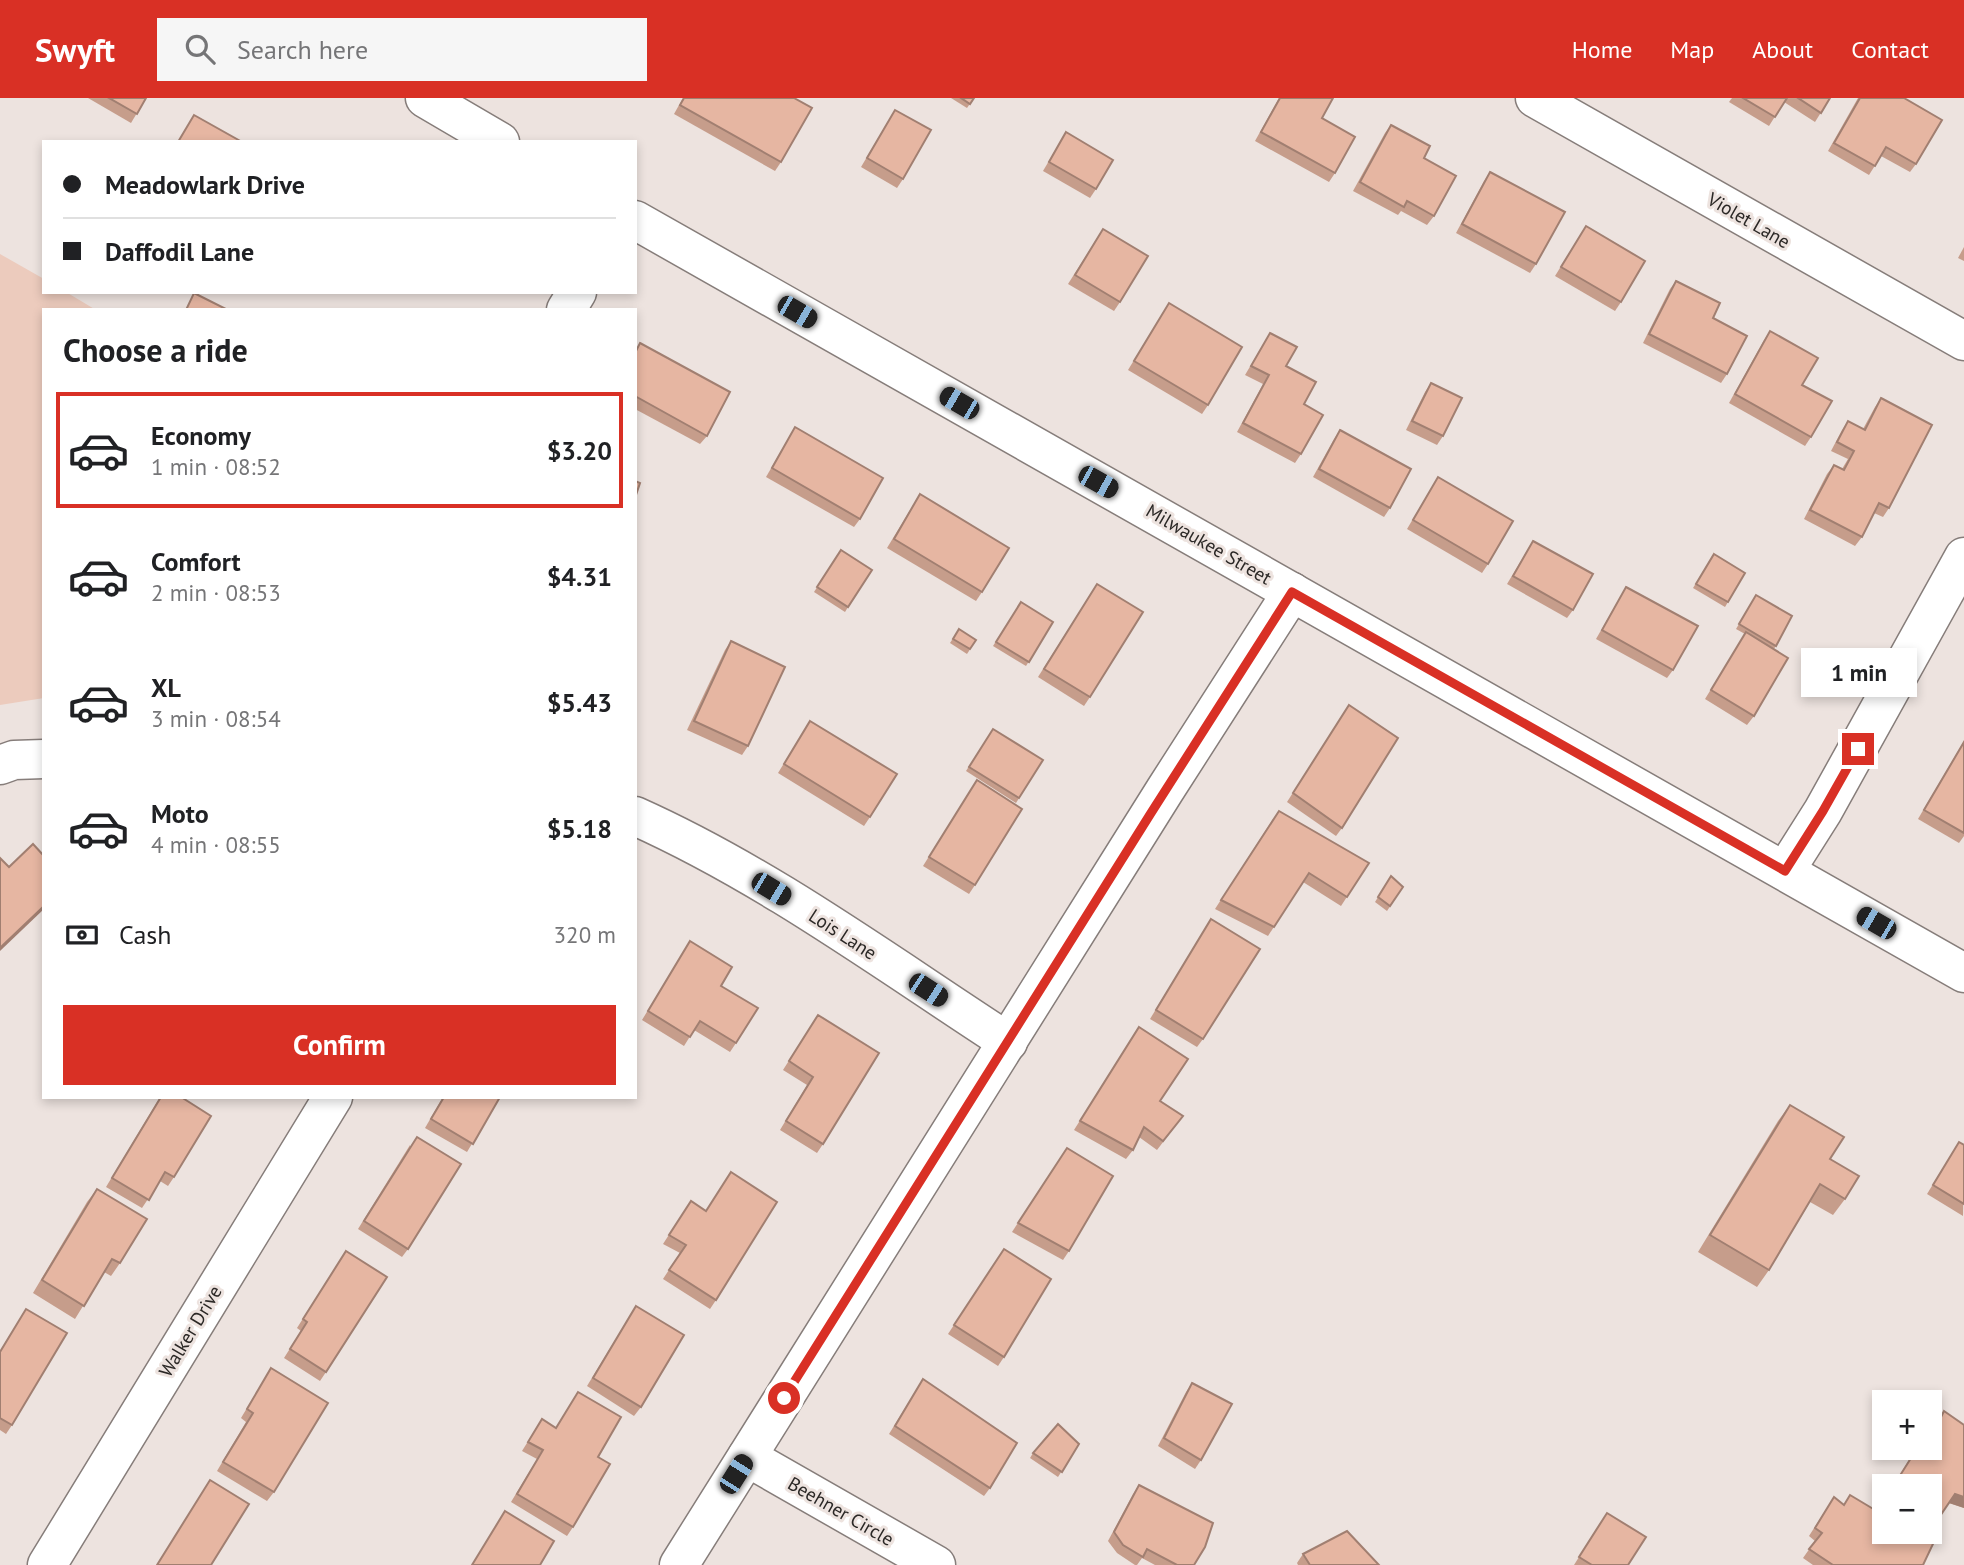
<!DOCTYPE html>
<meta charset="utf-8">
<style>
body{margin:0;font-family:"PT Sans",sans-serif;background:#f6f6f6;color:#202124;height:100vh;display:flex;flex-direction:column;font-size:26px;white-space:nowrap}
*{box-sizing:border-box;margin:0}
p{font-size:23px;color:#757577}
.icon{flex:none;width:38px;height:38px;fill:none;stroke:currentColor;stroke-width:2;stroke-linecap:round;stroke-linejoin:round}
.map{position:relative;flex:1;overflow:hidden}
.details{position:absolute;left:42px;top:210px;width:595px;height:791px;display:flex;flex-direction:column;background:#fff;border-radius:0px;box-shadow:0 4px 10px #0003}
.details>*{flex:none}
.banner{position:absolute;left:42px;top:42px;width:595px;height:154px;border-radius:0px;box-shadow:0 4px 10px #0003;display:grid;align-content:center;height:154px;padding:0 21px;background:#fff}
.controls{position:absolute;left:1872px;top:1292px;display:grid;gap:14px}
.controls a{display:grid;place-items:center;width:70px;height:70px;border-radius:0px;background:#fff;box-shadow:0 4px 10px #0003;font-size:35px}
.end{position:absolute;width:32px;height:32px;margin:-16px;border:9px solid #d93025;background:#fff;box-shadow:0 0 0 4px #fff}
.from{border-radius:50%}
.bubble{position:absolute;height:49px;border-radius:0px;background:#fff;box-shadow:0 4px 10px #0003;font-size:23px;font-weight:800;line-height:49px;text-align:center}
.car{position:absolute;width:21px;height:42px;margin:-21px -10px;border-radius:9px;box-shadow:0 0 5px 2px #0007;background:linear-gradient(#222 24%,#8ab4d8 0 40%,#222 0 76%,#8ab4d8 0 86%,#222 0)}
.banner b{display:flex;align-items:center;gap:24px;height:66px;font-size:26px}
.banner b+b{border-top:2px solid #e0e0e0}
.banner i{width:18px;height:18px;background:#202124}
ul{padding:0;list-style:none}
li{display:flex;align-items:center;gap:21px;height:116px;margin:0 14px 10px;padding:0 7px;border:4px solid transparent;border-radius:0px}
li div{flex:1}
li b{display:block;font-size:26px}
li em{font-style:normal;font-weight:800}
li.selected{border-color:#d93025}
li>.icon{width:63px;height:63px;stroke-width:1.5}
h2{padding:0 21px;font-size:32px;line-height:84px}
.pay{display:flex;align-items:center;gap:18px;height:77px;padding:0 21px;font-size:26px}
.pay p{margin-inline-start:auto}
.cta{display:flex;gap:14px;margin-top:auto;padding:14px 21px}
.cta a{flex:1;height:80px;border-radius:0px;background:#d93025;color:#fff;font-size:28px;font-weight:800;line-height:80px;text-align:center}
header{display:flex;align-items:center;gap:42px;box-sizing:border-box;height:98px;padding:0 35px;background:#d93025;color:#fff}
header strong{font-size:33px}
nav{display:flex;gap:38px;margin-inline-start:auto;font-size:24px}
.search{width:490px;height:63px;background:#f6f6f6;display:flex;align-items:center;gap:18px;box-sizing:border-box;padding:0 24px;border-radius:0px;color:#757577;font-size:26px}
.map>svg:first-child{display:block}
</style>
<header>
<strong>Swyft</strong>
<div class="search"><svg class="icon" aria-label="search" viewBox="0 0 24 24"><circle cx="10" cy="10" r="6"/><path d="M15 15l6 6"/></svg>Search here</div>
<nav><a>Home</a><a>Map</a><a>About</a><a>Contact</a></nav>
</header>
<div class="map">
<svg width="1964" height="1467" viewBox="0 0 1964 1467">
<rect width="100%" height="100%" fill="#ede3df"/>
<!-- green -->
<polygon fill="#eccbbd" points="0,156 44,181 44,194 66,194 96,212 44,212 44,600 0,607"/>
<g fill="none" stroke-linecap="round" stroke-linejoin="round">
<!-- minor casing -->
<g stroke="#867d7a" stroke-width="41">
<g id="minor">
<polyline points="1535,0 1964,243"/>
<polyline points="566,212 577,194"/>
<polyline points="0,667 14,662 44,661"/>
<path d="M635 718C767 777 886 865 1008 944"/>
<polyline points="1785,773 1823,713 1964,459"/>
<polyline points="747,1359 936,1467"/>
<polyline points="47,1467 333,999"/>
<polyline points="679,1467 1165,692 1292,494"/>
</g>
</g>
<!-- tertiary casing -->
<g stroke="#867d7a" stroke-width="41">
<g id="tertiary">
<polyline points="425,0 500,44"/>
<polyline points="635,122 1964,875"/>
</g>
</g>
<!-- minor -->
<use href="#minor" stroke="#fff" stroke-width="38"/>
<!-- tertiary -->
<use href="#tertiary" stroke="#fff" stroke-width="38"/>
</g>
<!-- wall -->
<g fill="#c69d8b">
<polygon points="88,0 146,0 131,25"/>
<polygon points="683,0 794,0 781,64 775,73 674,16"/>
<polygon points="951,0 974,0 967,10"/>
<polygon points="1279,0 1333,0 1322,20 1335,75 1329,84 1255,43"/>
<polygon points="1732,0 1830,0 1815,24 1784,4 1769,28 1729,4"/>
<polygon points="1858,0 1904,0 1916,66 1910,74 1881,58 1869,77 1828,53"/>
<polygon points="895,12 903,81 897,90 861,69"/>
<polygon points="1391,27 1424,60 1434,118 1427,127 1401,113 1398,117 1353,93 1385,35"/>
<polygon points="1066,34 1096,91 1090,100 1043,73"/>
<polygon points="1490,74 1536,166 1530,175 1456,135 1484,83"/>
<polygon points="1586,128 1621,204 1615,213 1555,178"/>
<polygon points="1103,131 1120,204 1114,213 1068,186"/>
<polygon points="1964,149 1964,163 1958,160"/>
<polygon points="1676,183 1713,220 1727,276 1721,285 1643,245 1670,191"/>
<polygon points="1169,205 1208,307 1202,316 1128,272"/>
<polygon points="1770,233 1802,287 1811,339 1805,348 1729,305 1764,242"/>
<polygon points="1270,235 1304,306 1301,356 1295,365 1237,334 1263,286 1245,277"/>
<polygon points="635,255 707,338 700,346 635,311"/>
<polygon points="1431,285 1443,338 1437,347 1406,332 1425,294"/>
<polygon points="1881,300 1889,410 1883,419 1874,415 1862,439 1855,448 1804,421 1827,376 1834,367 1842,371 1848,361 1831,353 1842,332 1848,323 1863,331 1875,309"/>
<polygon points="795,329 860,421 854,429 766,379"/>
<polygon points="1340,332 1390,410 1384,419 1313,379 1334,341"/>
<polygon points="1438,379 1488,466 1482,475 1407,431"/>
<polygon points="920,396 982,494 976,503 887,450"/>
<polygon points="1533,443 1573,512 1567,520 1507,486"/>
<polygon points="841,452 848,509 845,514 814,494"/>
<polygon points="1714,456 1728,504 1725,509 1693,490"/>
<polygon points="1097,486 1090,599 1084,608 1038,579"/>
<polygon points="1626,489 1673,572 1667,580 1596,541"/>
<polygon points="1753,502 1792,518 1774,551 1754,618 1747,627 1705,601 1745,536 1736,531"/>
<polygon points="1021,504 1053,524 1026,568 993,548"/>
<polygon points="959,531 976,542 967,556 950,545"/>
<polygon points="731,543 748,648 742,657 687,632 725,552"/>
<polygon points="1343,616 1342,730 1336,738 1287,704"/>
<polygon points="810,623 870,719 864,728 778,675"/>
<polygon points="993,631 1043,662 1016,705 966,673"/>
<polygon points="1964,643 1964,738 1959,745 1918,721"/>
<polygon points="977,682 975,787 969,796 923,768"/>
<polygon points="1273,721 1369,765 1341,808 1303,784 1268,838 1215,811"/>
<polygon points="1391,778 1403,789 1387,813 1375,804"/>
<polygon points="1211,821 1203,941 1197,949 1150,921"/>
<polygon points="690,843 721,888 736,945 730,954 694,932 684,948 642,922"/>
<polygon points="818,917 823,1046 817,1055 780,1032 807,987 783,972"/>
<polygon points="1139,929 1160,1003 1183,1018 1157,1052 1139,1039 1133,1052 1126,1061 1074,1032"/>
<polygon points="160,999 181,999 174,1079 168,1088 160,1083 142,1110 106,1089"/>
<polygon points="443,999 500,999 467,1054 425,1030"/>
<polygon points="1790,1007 1845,1101 1833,1117 1810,1104 1769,1172 1757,1189 1698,1154 1778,1023"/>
<polygon points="1959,1044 1964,1047 1963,1118 1927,1096"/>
<polygon points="410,1047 408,1151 402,1159 358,1131"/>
<polygon points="1067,1050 1069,1153 1063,1162 1012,1134"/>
<polygon points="731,1074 716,1202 710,1211 663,1181 680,1155 663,1146 685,1112 706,1113"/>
<polygon points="97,1091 120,1165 111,1178 104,1174 75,1221 33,1195 87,1104"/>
<polygon points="1004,1151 1004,1259 998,1268 948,1236"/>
<polygon points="340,1162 326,1274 320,1283 284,1260 301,1233 297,1230"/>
<polygon points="636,1208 641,1309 634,1318 587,1288"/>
<polygon points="26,1211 12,1327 6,1336 0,1332 0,1253"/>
<polygon points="271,1270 274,1394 267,1403 217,1373 246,1324 241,1320"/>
<polygon points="923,1281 990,1390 984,1398 889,1336"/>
<polygon points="1192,1285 1201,1362 1195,1371 1158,1348 1186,1294"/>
<polygon points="578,1294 598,1359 573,1429 567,1438 511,1404 537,1361 522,1353 542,1321 556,1330"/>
<polygon points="1944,1313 1964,1327 1964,1410 1949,1405 1934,1427 1930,1424 1930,1388 1893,1388 1917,1349 1930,1349 1930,1337 1938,1321"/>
<polygon points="1079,1346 1058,1379 1030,1360 1033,1355"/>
<polygon points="1139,1387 1194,1467 1155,1467 1142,1460 1137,1467 1135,1467 1117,1455 1108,1443 1133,1396"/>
<polygon points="1850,1397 1923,1467 1813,1467 1803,1460 1815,1443 1809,1438 1834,1399 1844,1407"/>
<polygon points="1601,1424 1628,1467 1574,1467"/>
<polygon points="1303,1456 1379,1467 1298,1467 1297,1465"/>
</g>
<!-- shaded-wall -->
<g fill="#a17f71">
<polygon points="44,808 44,811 0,853 0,850"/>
<polygon points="1955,1396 1964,1399 1964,1410 1949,1405"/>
</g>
<!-- building -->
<g fill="#e6b6a2" stroke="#a17f71" stroke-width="2">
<polygon points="109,0 146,0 137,16"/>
<polygon points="684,0 794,0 812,10 781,64 680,7"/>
<polygon points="961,0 974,0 970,6"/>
<polygon points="1280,0 1333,0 1322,20 1355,39 1335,75 1261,34"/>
<polygon points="1743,0 1787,0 1775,19"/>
<polygon points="1798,0 1830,0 1821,15"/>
<polygon points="1860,0 1904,0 1942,22 1916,66 1886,49 1875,68 1834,45"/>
<polygon points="895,12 931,32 903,81 867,60"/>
<polygon points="194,17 242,44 178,44"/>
<polygon points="1391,27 1430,48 1424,60 1456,78 1434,118 1407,103 1404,109 1360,84"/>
<polygon points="1066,34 1113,62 1096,91 1049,64"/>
<polygon points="1490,74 1565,114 1536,166 1462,126"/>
<polygon points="1586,128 1645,163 1621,204 1561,169"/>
<polygon points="1103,131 1148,158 1120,204 1075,177"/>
<polygon points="1676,183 1720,205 1713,220 1747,238 1727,276 1649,236"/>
<polygon points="194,195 226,211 225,212 186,212"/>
<polygon points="1169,205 1242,249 1208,307 1134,263"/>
<polygon points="1770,233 1818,260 1802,287 1832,303 1811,339 1735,296"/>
<polygon points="1270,235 1297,249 1286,268 1316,284 1304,306 1323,317 1301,356 1243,325 1269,277 1251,268"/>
<polygon points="640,245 730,294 707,338 635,298 635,255"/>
<polygon points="1431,285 1462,300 1443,338 1412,323"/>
<polygon points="1881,300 1932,327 1889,410 1879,405 1862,439 1810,412 1834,367 1844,372 1854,353 1837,344 1848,323 1865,332"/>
<polygon points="795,329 883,380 860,421 772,370"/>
<polygon points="1340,332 1411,371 1390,410 1319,371"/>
<polygon points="1438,379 1513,423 1488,466 1413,422"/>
<polygon points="635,383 640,385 635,400"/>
<polygon points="920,396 1009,450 982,494 894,441"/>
<polygon points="1533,443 1593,476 1573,512 1513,478"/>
<polygon points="841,452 872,472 848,509 817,489"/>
<polygon points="1714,456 1745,475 1728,504 1696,486"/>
<polygon points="1097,486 1143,514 1090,599 1044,571"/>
<polygon points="1626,489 1698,528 1673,572 1602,532"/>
<polygon points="1756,497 1792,518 1776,548 1739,526"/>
<polygon points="1021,504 1053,524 1029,564 996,544"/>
<polygon points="959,531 976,542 970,551 953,541"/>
<polygon points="1746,534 1788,560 1754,618 1711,592"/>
<polygon points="731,543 785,569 748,648 694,623"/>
<polygon points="1349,607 1398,640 1342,730 1293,695"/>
<polygon points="810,623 897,676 870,719 784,666"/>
<polygon points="993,631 1043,662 1019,700 969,669"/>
<polygon points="1964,644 1964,735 1924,712"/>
<polygon points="977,682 1022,711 975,787 929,759"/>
<polygon points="1279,713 1369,765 1347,799 1309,775 1274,829 1221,802"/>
<polygon points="33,746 44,758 44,808 0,850 0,760 9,769"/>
<polygon points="1391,778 1403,789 1390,808 1378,799"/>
<polygon points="1211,821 1260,851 1203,941 1156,912"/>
<polygon points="690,843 732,869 721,888 758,910 736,945 700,923 690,939 648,913"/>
<polygon points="818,917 879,955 823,1046 786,1023 813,979 789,963"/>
<polygon points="1139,929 1188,961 1160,1003 1183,1018 1163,1043 1144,1029 1133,1052 1080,1023"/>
<polygon points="161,999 181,999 211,1018 174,1079 165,1074 149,1102 112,1080"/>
<polygon points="444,999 500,999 473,1046 431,1021"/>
<polygon points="1790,1007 1844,1039 1830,1061 1859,1078 1845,1101 1820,1086 1769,1172 1710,1137"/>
<polygon points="417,1039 461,1066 408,1151 364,1123"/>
<polygon points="1959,1044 1964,1047 1964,1106 1933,1087"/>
<polygon points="1067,1050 1113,1078 1069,1153 1018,1125"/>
<polygon points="731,1074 777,1104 716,1202 669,1172 686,1147 669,1137 691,1103 706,1113"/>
<polygon points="97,1091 147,1121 120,1165 112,1161 84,1208 42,1182"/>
<polygon points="1004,1151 1051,1181 1004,1259 954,1227"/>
<polygon points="346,1153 387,1179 326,1274 290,1251 307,1224 303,1221"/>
<polygon points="636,1208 684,1237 641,1309 593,1280"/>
<polygon points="26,1211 67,1235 12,1327 0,1320 0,1254"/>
<polygon points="271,1270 328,1305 274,1394 223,1364 253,1315 247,1311"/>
<polygon points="923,1281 1017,1345 990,1390 895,1328"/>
<polygon points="1192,1285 1232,1306 1201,1362 1164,1340"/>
<polygon points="578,1294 621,1319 598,1359 610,1366 573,1429 517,1396 543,1352 528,1344 542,1321 556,1330"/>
<polygon points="1944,1313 1964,1327 1964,1399 1955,1396 1940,1418 1930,1411 1930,1388 1896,1388 1894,1387 1918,1349 1930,1349 1930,1341"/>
<polygon points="1058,1326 1079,1346 1062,1374 1033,1355"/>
<polygon points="210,1382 249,1406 211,1467 157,1467"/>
<polygon points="1139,1387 1213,1425 1205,1449 1194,1467 1177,1467 1147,1451 1143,1459 1123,1447 1114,1434"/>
<polygon points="1850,1397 1885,1418 1885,1433 1911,1433 1933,1446 1923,1467 1833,1467 1809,1451 1822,1435 1815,1430 1834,1399 1844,1407"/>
<polygon points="505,1413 554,1443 540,1467 472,1467"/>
<polygon points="1607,1415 1646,1439 1628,1467 1592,1467 1579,1459"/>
<polygon points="1347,1433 1379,1467 1310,1467 1303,1456"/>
</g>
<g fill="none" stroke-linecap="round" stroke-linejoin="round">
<!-- route -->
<polyline stroke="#d93025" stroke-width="9" points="784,1300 1151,715 1292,494 1785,773 1823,713 1858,651"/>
</g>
<g text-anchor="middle" stroke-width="6" stroke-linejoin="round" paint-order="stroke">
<!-- street labels -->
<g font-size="19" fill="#2b2826" stroke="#ede3df">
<text transform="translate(1749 122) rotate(30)" y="7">Violet Lane</text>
<text transform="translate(1209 446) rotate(30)" y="7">Milwaukee Street</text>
<text transform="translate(843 836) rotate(33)" y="7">Lois Lane</text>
<text transform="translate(190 1233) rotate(-59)" y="7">Walker Drive</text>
<text transform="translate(841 1413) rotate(30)" y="7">Beehner Circle</text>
</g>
</g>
</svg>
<div class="controls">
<a>+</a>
<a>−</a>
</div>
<i class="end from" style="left:784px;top:1300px"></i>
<i class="end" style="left:1858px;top:651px"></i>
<div class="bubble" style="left:1801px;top:550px;width:116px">1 min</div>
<i class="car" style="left:797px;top:214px;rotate:120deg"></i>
<i class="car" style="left:959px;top:305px;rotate:300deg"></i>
<i class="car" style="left:1098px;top:384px;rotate:119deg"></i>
<i class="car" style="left:771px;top:791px;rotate:121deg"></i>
<i class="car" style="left:1876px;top:825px;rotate:300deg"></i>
<i class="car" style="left:928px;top:892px;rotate:123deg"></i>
<i class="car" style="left:736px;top:1376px;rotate:32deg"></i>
<div class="banner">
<b><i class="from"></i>Meadowlark Drive</b>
<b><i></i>Daffodil Lane</b>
</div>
<section class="details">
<h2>Choose a ride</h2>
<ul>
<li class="selected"><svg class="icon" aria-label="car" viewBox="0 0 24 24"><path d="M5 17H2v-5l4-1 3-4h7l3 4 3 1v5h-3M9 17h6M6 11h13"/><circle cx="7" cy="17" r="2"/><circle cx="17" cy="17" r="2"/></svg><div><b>Economy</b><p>1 min · 08:52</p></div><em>$3.20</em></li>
<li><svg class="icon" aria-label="car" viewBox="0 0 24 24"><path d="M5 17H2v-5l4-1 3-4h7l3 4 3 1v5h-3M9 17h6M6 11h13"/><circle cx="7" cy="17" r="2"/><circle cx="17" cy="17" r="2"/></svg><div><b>Comfort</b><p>2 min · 08:53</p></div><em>$4.31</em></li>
<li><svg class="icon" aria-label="car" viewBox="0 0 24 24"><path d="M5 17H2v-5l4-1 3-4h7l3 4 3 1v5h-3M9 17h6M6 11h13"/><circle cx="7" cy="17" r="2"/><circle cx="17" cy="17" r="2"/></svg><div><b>XL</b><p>3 min · 08:54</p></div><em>$5.43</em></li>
<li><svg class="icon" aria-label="car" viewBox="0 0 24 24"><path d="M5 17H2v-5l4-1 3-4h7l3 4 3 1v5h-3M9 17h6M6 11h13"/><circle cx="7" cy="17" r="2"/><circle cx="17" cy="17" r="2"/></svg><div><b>Moto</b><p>4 min · 08:55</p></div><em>$5.18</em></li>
</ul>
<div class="pay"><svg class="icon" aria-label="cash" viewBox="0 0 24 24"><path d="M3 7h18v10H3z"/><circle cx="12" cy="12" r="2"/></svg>Cash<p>320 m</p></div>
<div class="cta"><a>Confirm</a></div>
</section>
</div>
